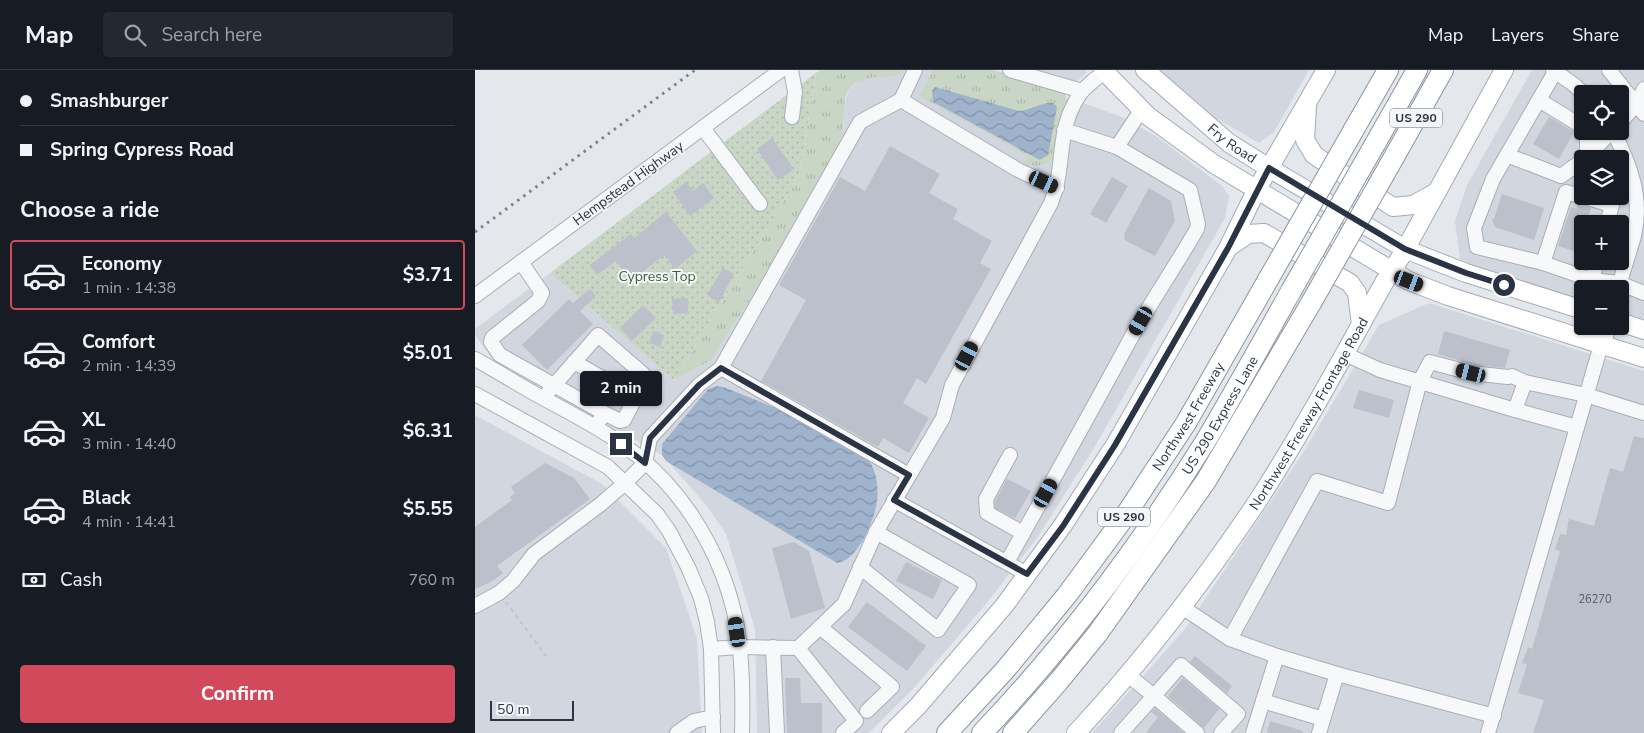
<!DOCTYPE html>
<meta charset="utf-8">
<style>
body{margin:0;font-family:"Nunito Sans",sans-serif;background:#242831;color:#f1f3f6;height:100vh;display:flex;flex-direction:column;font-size:19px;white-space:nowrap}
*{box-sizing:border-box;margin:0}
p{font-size:16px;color:#9ea1a6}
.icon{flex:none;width:28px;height:28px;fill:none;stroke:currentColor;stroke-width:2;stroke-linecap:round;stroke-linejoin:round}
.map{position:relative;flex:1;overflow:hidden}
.side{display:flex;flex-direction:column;background:#171b24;width:475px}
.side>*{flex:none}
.top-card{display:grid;align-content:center;height:110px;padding:0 20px;background:#171b24}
.buttons{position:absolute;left:1099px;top:15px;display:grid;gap:10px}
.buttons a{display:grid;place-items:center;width:55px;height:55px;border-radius:5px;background:#171b24;box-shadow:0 1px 4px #0004;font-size:25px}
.scale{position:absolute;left:15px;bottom:12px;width:84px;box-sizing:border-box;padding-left:5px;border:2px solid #2b3445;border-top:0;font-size:14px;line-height:18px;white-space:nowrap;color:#2b3445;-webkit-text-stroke:4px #f4f6f9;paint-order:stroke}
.end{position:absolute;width:22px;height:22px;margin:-11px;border:6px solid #2b3445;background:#fff;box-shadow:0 0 0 2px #fff}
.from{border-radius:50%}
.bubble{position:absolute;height:35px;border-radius:5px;background:#171b24;box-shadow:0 1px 4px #0004;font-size:16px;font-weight:700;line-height:35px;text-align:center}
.car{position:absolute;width:15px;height:30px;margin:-15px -8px;border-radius:6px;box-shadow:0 0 4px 1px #0007;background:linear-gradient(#222 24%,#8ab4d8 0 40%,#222 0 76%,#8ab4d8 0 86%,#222 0)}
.top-card b{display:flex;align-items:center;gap:18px;height:48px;font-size:19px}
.top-card b+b{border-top:1px solid #363941}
.top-card i{width:12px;height:12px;background:#f1f3f6}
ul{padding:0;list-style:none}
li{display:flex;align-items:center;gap:15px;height:70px;margin:0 10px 8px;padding:0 10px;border:2px solid transparent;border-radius:5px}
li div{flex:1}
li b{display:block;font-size:19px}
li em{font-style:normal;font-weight:700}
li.selected{border-color:#d1495b}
li>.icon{width:45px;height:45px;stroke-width:1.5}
h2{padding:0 20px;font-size:22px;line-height:60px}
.pay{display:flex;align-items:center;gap:12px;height:55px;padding:0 20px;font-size:19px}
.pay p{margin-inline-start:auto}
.button{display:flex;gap:10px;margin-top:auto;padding:10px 20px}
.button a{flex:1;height:58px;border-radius:5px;background:#d1495b;color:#fff;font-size:20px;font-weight:700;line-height:58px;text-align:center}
header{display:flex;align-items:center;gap:30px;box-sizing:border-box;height:70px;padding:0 25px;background:#171b24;border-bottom:1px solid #363941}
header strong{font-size:24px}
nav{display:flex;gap:28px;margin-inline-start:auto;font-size:18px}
.search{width:350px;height:45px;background:#242831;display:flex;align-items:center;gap:12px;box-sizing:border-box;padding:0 18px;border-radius:5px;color:#9ea1a6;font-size:19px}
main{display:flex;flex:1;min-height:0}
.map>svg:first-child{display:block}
</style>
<header>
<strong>Map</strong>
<div class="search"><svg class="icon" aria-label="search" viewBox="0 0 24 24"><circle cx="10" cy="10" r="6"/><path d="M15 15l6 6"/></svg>Search here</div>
<nav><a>Map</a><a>Layers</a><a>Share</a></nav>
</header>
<main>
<section class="side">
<div class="top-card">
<b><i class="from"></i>Smashburger</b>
<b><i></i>Spring Cypress Road</b>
</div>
<h2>Choose a ride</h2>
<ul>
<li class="selected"><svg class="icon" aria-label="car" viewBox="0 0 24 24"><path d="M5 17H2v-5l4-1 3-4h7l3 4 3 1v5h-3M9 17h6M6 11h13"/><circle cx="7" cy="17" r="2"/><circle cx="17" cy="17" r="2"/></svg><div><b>Economy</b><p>1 min · 14:38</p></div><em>$3.71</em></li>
<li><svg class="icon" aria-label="car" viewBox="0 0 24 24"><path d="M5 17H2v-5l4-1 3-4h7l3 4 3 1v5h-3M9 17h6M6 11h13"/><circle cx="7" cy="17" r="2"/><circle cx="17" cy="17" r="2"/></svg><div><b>Comfort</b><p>2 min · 14:39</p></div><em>$5.01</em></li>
<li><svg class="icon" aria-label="car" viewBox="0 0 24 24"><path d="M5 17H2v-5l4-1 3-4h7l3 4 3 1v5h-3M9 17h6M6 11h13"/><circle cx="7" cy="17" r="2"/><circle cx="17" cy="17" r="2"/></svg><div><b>XL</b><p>3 min · 14:40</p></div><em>$6.31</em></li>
<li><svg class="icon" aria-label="car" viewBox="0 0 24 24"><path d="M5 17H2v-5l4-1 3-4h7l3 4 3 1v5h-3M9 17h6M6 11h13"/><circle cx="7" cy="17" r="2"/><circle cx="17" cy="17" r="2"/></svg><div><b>Black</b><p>4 min · 14:41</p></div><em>$5.55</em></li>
</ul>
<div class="pay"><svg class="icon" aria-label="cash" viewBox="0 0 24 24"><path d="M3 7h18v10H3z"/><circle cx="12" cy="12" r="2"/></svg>Cash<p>760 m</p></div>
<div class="button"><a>Confirm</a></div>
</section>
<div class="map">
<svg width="1169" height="663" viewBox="0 0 1169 663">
<defs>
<pattern id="grass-tufts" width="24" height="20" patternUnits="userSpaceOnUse" patternTransform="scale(1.25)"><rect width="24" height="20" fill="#c9d6c5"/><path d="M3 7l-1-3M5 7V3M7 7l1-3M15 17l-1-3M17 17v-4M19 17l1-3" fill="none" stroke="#adb8ab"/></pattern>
<pattern id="park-dots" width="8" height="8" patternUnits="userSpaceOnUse" patternTransform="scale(1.25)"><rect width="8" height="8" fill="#c9d6c5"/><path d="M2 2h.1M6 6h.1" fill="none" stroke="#adb8ab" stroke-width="1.8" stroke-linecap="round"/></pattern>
<pattern id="water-waves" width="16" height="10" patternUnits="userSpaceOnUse" patternTransform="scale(1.25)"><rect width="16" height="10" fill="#9fb4cc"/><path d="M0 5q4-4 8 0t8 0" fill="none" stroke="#8293a7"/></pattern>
</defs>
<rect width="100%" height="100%" fill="#e4e7ec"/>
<!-- built -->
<g fill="#d2d6de" fill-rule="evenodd">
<polygon points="429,0 488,0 611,34 647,47 681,66 747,116 754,126 750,148 619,378 562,468 510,535 438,619 394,663 282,663 280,559 251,464 232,436 187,385 19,291 0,265 0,259 75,203 199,310 235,291 278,225 363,76 369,55 368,37 375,18 386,9 394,6 418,5 426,3"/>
<polygon points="563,0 611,0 611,3 602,11"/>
<polygon points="686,0 834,0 799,62 784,73 727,40"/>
<path d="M1057 0H1169V249L1145 242V219H1108L1107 230 1008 200 985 189 980 151 992 115ZM1108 24H1145V61H1108ZM1108 89H1145V126H1108ZM1108 154H1145V191H1108Z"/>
<polygon points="954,233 1169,301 1169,663 617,663 710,559 828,383 904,255"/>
<polygon points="0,345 127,414 191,478 222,568 227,663 0,663"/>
</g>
<!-- grass -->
<g fill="url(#grass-tufts)">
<path d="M346 0H429C418 13 390 0 375 18 366 30 370 44 368 57 367 64 365 70 363 76L278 225 235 291 199 310 324 106 341 3Z"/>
<path d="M458 0H518L577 16 590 24C594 35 583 50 581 61 579 70 582 85 575 91 568 97 557 96 549 95L552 85 444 26Z"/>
</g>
<!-- park -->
<polygon fill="url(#park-dots)" points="341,3 324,106 199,310 75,203"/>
<!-- water -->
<g fill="url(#water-waves)">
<path d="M460 17 544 41C556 40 566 32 578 33L582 37 573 85 565 90 458 32 457 21Z"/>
<path d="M242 316 251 318 316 344 391 387C401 397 404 416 402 431 400 449 383 491 362 493L191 391 187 385V374L233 319Z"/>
</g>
<!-- building -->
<g fill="#bbc0ca">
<polygon points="1074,47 1099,62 1084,89 1058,74"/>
<polygon points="297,68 319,99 303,110 282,79"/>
<polygon points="415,76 465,104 454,123 483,139 478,149 517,171 505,193 516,199 451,314 442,308 428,333 454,348 434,383 408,368 403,377 286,311 331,230 304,215 365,107 390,121"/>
<polygon points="637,107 653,116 631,153 615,144"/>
<polygon points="211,112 218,121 228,113 239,128 215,146 198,122"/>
<polygon points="674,118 696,131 700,151 680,186 650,170 649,164"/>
<polygon points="1027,124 1069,138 1059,170 1020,157 1017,150 1019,149"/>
<polygon points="1103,135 1116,138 1111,154 1108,154 1108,184 1083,176 1096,137 1102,139"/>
<polygon points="191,142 222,181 200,199 189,185 156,211 141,191 122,205 115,195 156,164 159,168"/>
<polygon points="248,198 259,204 244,232 232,225"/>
<polygon points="115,219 121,226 105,241 118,254 72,300 47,275 94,229 98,233"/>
<polygon points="213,228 213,243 198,244 197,229"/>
<polygon points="168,235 181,248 157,271 145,258"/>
<polygon points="178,261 189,265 185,277 174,273"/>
<polygon points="969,261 1035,280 1030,298 999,295 963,284"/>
<polygon points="884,320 919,330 914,348 878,338"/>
<polygon points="1159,366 1169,368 1169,663 1058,663 1069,630 1043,623 1052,595 1047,593 1053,577 1057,579 1085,481 1080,479 1085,464 1091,465 1094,449 1119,456 1135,398 1148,402"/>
<polygon points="70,393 99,408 115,429 22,496 28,503 16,512 0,519 0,457 37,430 35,427 40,423 36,417"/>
<polygon points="532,409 556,421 540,448 520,438 520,431"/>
<polygon points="319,472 334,481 350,538 316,549 297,478"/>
<polygon points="431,492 467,510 458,529 421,511"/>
<polygon points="392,532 451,576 432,601 373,557"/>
<polygon points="720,586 757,616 752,623 715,592"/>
<polygon points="310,608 325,608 326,633 347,633 347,663 312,663"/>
<polygon points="708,608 744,639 729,658 693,626"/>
<polygon points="680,638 709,663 671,663 683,647 676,642"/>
<polygon points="795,651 828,661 828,663 792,663"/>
</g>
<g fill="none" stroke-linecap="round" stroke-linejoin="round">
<!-- minor casing -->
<g stroke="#a9aeb7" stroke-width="16">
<g id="minor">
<polyline points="316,0 320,22 317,47"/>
<polyline points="440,0 426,30 543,100 582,118"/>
<polyline points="535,0 607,21 620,9 630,3"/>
<polyline points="1078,0 1098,14 1109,24"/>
<polyline points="1134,0 1169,44"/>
<polyline points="1080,2 1018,109 999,158 1002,177 1068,193 1117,210 1144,213 1169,223"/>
<polyline points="1064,30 1108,57"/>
<polyline points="1145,53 1162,33 1169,19"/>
<polyline points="228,58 285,134"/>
<polyline points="589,60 642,77"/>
<path d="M1138 61C1155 94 1168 128 1159 166 1154 184 1148 201 1143 219"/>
<polyline points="1032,85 1086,106 1108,90"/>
<polyline points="1112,87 1137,61"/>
<polyline points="1110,89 1112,87 1112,61"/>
<polyline points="46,192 67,223 63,231 17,268 16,272 25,285 129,343"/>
<polyline points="1068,193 1091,122 1137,135 1132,154"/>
<polyline points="1117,210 1122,191"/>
<polyline points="0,226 306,0"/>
<polyline points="870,284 905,300 1040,340 1050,312 1111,325 1169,343"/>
<path d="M0 289C22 301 44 315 66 327 99 345 133 362 163 386 212 426 246 484 260 546 268 583 268 625 267 663"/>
<polyline points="99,292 161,327"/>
<polyline points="246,298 434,405"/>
<polyline points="74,321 123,265 168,304 170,309 149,350 145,351 129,343 125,350"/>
<polyline points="0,324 133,397 182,444 194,461 213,497 226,528 232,552 236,579 238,663"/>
<polyline points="1040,340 1102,357"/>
<polyline points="535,385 511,429 512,443 548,463"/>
<polyline points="419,430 552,504"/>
<path d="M532 492C574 417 616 342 657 266 678 229 701 195 722 159L723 154 715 120 642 77 667 39"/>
<polyline points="385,497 463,560 494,515 401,462"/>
<polyline points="0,536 24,523 38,511 59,484 126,434 150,413 170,393 175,368 224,315 246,298 385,52 426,30"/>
<polyline points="707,537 755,569 842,411 913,433 945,311 955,292 996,303 1033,307 1037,306 1050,312"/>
<polyline points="345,557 417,617 392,641"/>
<polyline points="755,569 802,586 778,663"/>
<polyline points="298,577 302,663"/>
<polyline points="323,578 381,651 368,663"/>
<path d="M236 579 264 577 323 578 369 534 401 462 468 348 477 315 576 133C592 93 579 60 607 21"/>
<polyline points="802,586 862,604 844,663"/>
<polyline points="862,604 1019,646"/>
<polyline points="788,631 848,649"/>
<polyline points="202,663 219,651 238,647"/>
<polyline points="646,663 679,626 653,605"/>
<polyline points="722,663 679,626 706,595 763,644 746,663"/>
<polyline points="1013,663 1126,275"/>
</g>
</g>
<!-- major casing -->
<g stroke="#a3abb8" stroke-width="20">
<g id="major">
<polyline points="628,0 673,46 739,94 934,211 973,226 1169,288"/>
<path id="s1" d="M670 0 754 73 794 98 930 179 991 203 1108 240"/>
<polyline points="832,36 830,70 839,85 918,137 938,135 960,123"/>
<polyline points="754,177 773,164 789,163 875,213 882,223 886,254"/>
<polyline points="1145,252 1169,260"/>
<polyline points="1126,275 1132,256"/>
<polyline points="416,663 443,636 529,536 588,455 640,375 753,178 782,119 851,0"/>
<path id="s2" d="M601 663C667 592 726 515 780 435 827 363 868 286 910 211 917 200 925 189 931 178 964 119 996 59 1029 0"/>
</g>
</g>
<!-- highway casing -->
<g stroke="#8b94a3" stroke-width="22">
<g id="highway">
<polyline points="878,61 913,0"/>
<polyline points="900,74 942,0"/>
<polyline points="914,96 968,0"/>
<path id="s3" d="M472 663 530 600 592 525 648 449 711 353 794 208"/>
<path id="s4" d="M507 663C591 575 665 476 730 372 760 322 788 271 816 221"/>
<polyline points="538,663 584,611 623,563 731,411 836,233"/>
</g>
</g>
<!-- path -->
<polyline stroke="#c2c5cb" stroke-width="2" stroke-dasharray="4 4" stroke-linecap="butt" points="31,532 71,586"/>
<!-- minor -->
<use href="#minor" stroke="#f7f8fa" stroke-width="14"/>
<!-- major -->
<use href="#major" stroke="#fff" stroke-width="18"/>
<!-- highway -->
<use href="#highway" stroke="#fff" stroke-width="20"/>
<!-- rail -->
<polyline stroke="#7d8696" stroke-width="3" stroke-dasharray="2.5 5" stroke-linecap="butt" points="0,162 220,0"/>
<!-- highway-bridge casing -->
<g stroke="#8b94a3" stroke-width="22" stroke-linecap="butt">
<g id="highway-bridge">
<polyline points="794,208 878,61"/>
<polyline points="816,221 900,74"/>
<polyline points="836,233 914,96"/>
</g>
</g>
<!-- highway-bridge -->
<use href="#highway-bridge" stroke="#fff" stroke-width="20"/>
</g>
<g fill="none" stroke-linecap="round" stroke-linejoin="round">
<!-- route -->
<polyline stroke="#2b3445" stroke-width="6" points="146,374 170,393 175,368 224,315 246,298 434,405 419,430 552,504 588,456 640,375 753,178 794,98 930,179 991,203 1029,215"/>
</g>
<g text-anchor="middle" stroke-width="4" stroke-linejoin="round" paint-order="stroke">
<!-- number labels -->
<g font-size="11" fill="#4f5766">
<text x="1120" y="533">26270</text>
</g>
<!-- shield labels -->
<g fill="#f4f6f9" stroke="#676e7b" stroke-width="1">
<rect x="915" y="38.5" width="52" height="19" rx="4"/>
<rect x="623" y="437.5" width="52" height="19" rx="4"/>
</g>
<g font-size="12" font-weight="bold" fill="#2b3445">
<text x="941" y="52">US 290</text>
<text x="649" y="451">US 290</text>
</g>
<!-- street labels -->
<g font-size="14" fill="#2b3445" stroke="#f4f6f9">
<text dy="5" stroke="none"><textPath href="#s1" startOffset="114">Fry Road</textPath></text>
<text transform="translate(153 113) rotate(-36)" y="5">Hempstead Highway</text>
<text dy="5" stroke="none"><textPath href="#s2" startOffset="396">Northwest Freeway Frontage Road</textPath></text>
<text dy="5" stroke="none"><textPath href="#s4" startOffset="398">US 290 Express Lane</textPath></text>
<text dy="5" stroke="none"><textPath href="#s3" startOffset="399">Northwest Freeway</textPath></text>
</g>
<!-- park labels -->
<g font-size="14" fill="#3f6138" stroke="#f4f6f9">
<text x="182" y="211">Cypress Top</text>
</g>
</g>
</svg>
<div class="buttons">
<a><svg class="icon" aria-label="locate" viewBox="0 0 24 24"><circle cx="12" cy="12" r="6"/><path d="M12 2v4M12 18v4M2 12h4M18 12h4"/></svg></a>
<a><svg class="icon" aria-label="layers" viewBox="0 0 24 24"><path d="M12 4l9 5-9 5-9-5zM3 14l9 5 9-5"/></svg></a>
<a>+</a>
<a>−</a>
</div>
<div class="scale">50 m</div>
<i class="end from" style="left:1029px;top:215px"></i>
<i class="end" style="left:146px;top:374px"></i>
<div class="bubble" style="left:105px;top:301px;width:82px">2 min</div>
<i class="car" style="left:569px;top:112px;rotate:115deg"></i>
<i class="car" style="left:934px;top:211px;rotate:111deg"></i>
<i class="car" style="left:666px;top:251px;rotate:210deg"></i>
<i class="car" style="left:492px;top:286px;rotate:28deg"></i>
<i class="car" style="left:996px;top:303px;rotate:284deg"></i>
<i class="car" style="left:571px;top:423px;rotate:29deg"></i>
<i class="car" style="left:262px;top:562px;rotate:352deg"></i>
</div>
</main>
